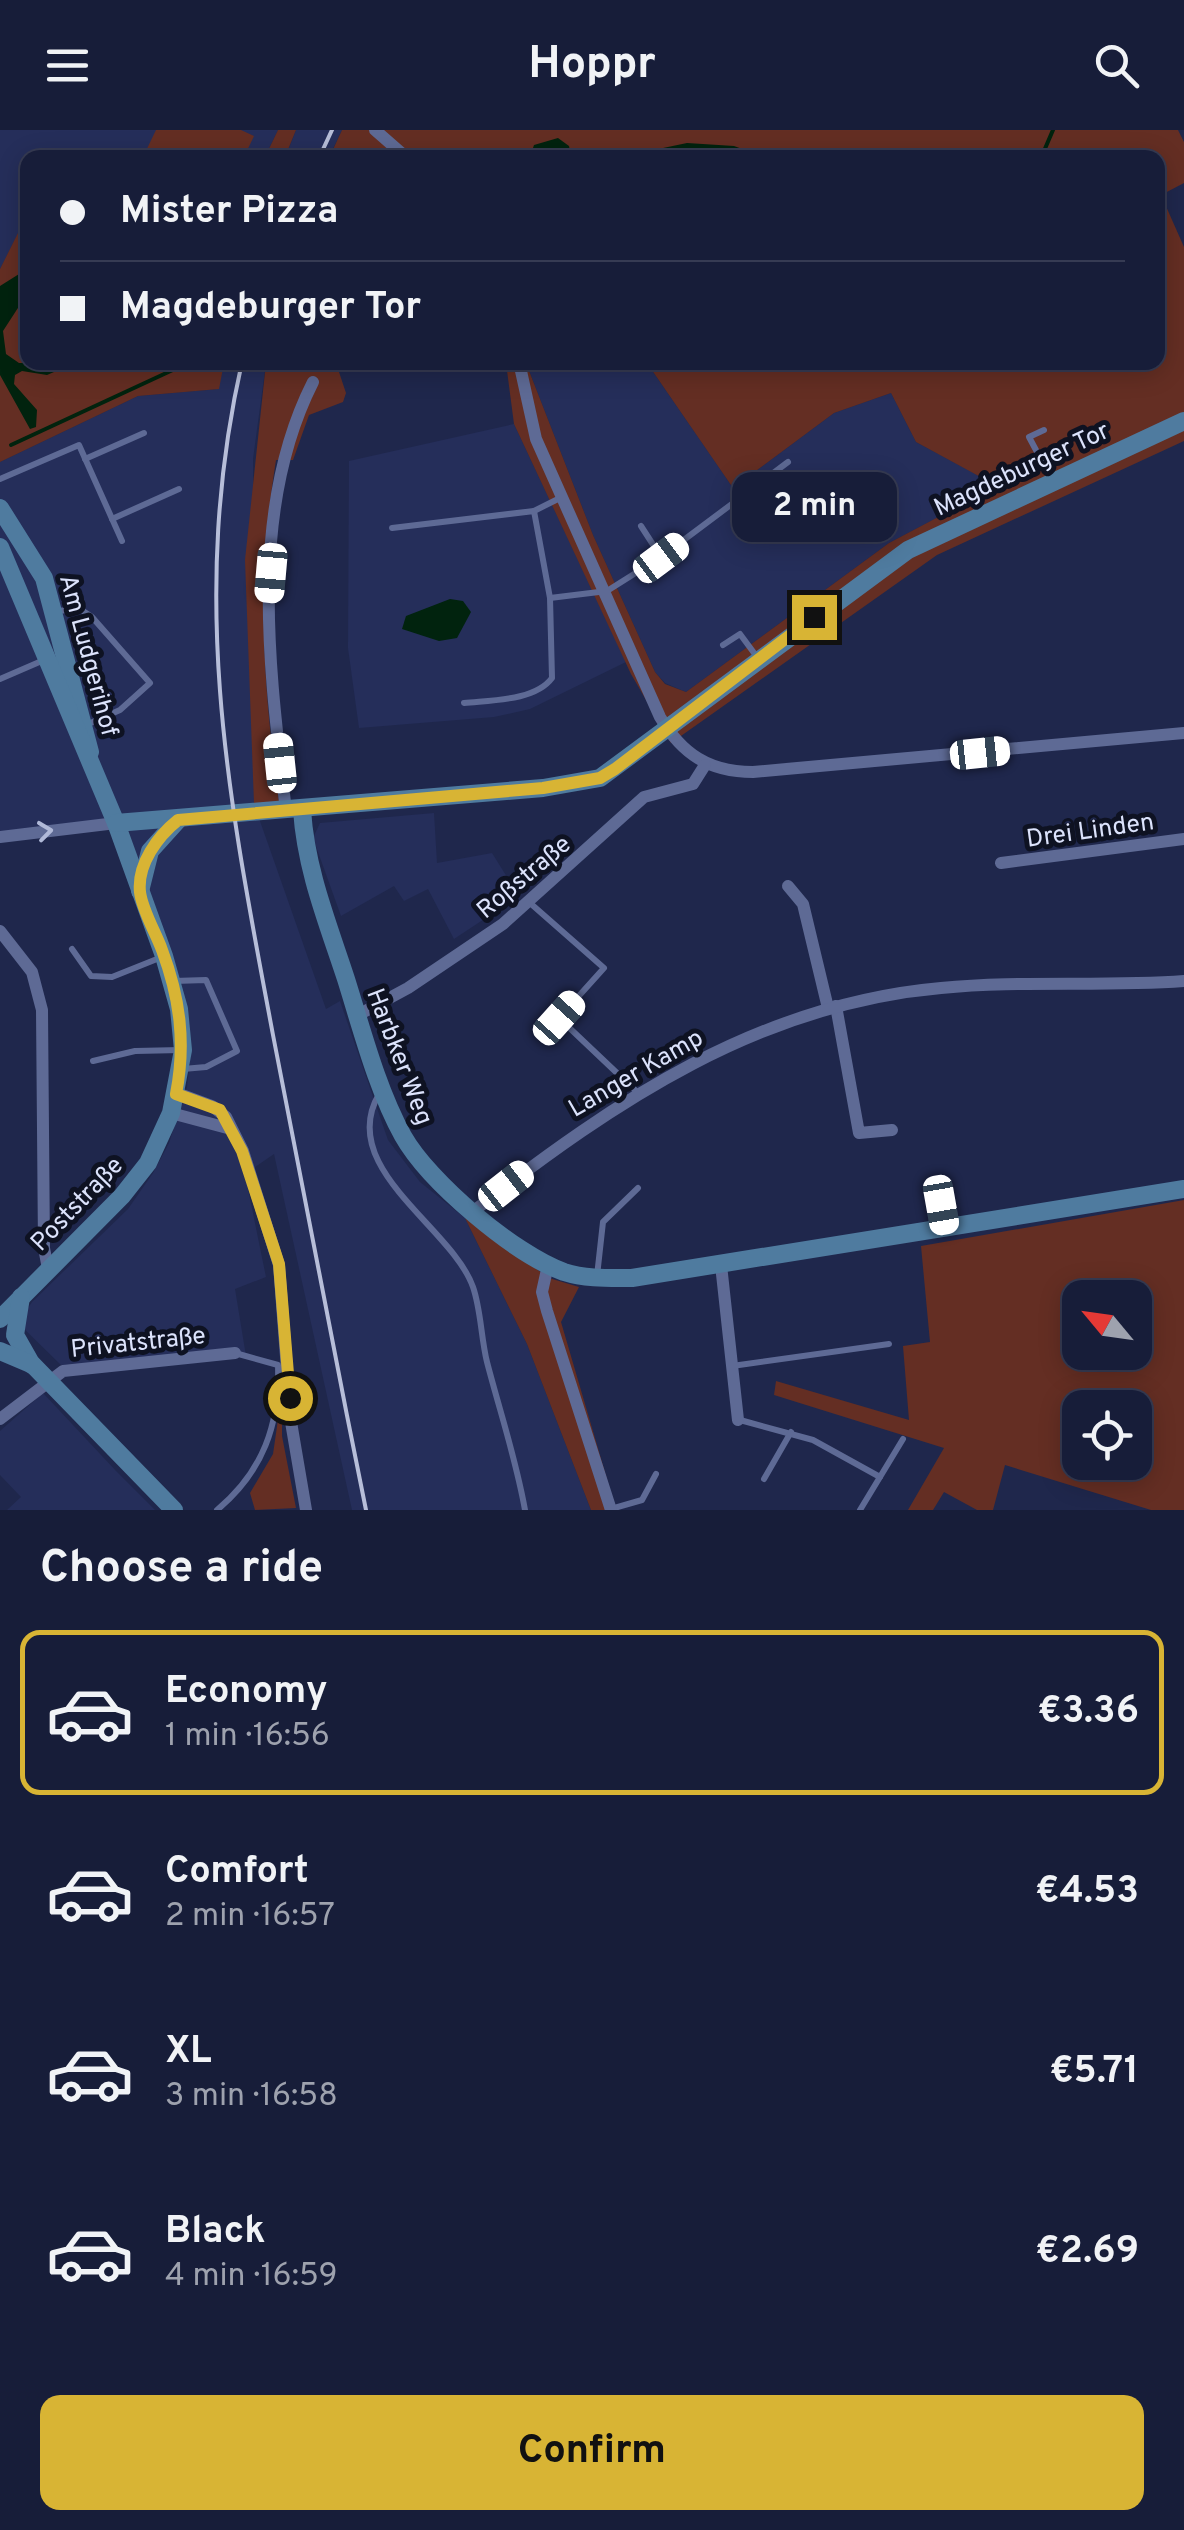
<!DOCTYPE html>
<meta charset="utf-8">
<style>
body{margin:0;font-family:Overpass,sans-serif;background:#202641;color:#f1f3f6;height:100vh;display:flex;flex-direction:column;font-size:38px;white-space:nowrap}
*{box-sizing:border-box;margin:0}
p{font-size:32px;color:#9ea2ae}
.icon{flex:none;width:55px;height:55px;fill:none;stroke:currentColor;stroke-width:2;stroke-linecap:round;stroke-linejoin:round}
.map{position:relative;height:1380px;overflow:hidden}
.panel{display:flex;flex-direction:column;background:#171d39;flex:1}
.panel>*{flex:none}
.guide{position:absolute;left:20px;top:20px;width:1145px;height:220px;border-radius:20px;box-shadow:0 5px 25px #0003,0 0 0 2px #363b53;display:grid;align-content:center;height:220px;padding:0 40px;background:#171d39}
.needle{width:65px;rotate:299deg}
.fabs{position:absolute;left:1062px;top:1150px;display:grid;gap:20px}
.fabs a{display:grid;place-items:center;width:90px;height:90px;border-radius:20px;background:#171d39;box-shadow:0 5px 25px #0003,0 0 0 2px #363b53;font-size:50px}
.end{position:absolute;width:45px;height:45px;margin:-22px;border:12px solid #d8b434;background:#111;box-shadow:0 0 0 5px #111}
.from{border-radius:50%}
.bubble{position:absolute;height:70px;border-radius:20px;background:#171d39;box-shadow:0 5px 25px #0003,0 0 0 2px #363b53;font-size:32px;font-weight:700;line-height:70px;text-align:center}
.car{position:absolute;width:30px;height:60px;margin:-30px -15px;border-radius:12px;box-shadow:0 0 8px 2px #0007;background:linear-gradient(#fff 24%,#345 0 40%,#fff 0 76%,#345 0 86%,#fff 0)}
.guide b{display:flex;align-items:center;gap:35px;height:95px;font-size:38px}
.guide b+b{border-top:2px solid #363b53}
.guide i{width:25px;height:25px;background:#f1f3f6}
ul{padding:0;list-style:none}
li{display:flex;align-items:center;gap:30px;height:165px;margin:0 20px 15px;padding:0 20px;border:5px solid transparent;border-radius:20px}
li div{flex:1}
li b{display:block;font-size:38px}
li em{font-style:normal;font-weight:700}
li.selected{border-color:#d8b434}
li>.icon{width:90px;height:90px;stroke-width:1.5}
h2{padding:0 40px;font-size:45px;line-height:120px}
.cta{display:flex;gap:20px;margin-top:auto;padding:20px 40px}
.cta a{flex:1;height:115px;border-radius:20px;background:#d8b434;color:#111;font-size:40px;font-weight:700;line-height:115px;text-align:center}
header{display:flex;justify-content:space-between;align-items:center;height:130px;padding:0 40px;background:#171d39;font-size:45px;font-weight:700}
.map>svg:first-child{display:block}
</style>
<header><svg class="icon" aria-label="menu" viewBox="0 0 24 24"><path d="M4 6h16M4 12h16M4 18h16"/></svg>Hoppr<svg class="icon" aria-label="search" viewBox="0 0 24 24"><circle cx="10" cy="10" r="6"/><path d="M15 15l6 6"/></svg></header>
<div class="map">
<svg width="1184" height="1380" viewBox="0 0 1184 1380">
<rect width="100%" height="100%" fill="#1f274c"/>
<!-- built -->
<g fill="#252e5a">
<polygon points="0,0 278,0 265,27 28,28 27,108 18,104 0,139"/>
<polygon points="296,0 342,0 329,27 285,28"/>
<polygon points="224,233 266,233 253,329 254,674 326,879 340,871 388,1010 420,1052 465,1088 527,1214 591,1380 352,1380 274,1024 245,1044 266,1147 235,1159 246,1226 61,1235 18,1193 32,1172 128,1079 153,1043 169,1013 187,957 191,918 189,890 127,696 0,710 0,332 138,266 218,259"/>
<polygon points="526,233 647,233 733,358 834,283 891,263 916,312 998,356 889,413 686,562 681,560 665,553 655,542 593,405"/>
<polygon points="514,294 626,532 530,579 494,587 359,598 348,518 349,331"/>
<polygon points="434,683 437,733 492,723 519,766 454,809 428,759 404,771 394,756 341,786 313,708 320,693"/>
<polygon points="43,1263 116,1341 155,1380 7,1380 21,1367 0,1345 0,1301"/>
</g>
<!-- green -->
<g fill="#642e23" fill-rule="evenodd">
<polygon points="156,0 241,0 254,6 244,27 143,27"/>
<polygon points="278,0 296,0 285,27 265,27"/>
<polygon points="342,0 1178,0 1184,12 1184,53 1161,65 1184,117 1184,311 937,425 671,613 631,544 514,294 506,233 526,233 593,405 655,542 665,554 686,562 889,413 997,356 916,312 891,263 834,283 733,358 647,233 1158,232 1158,28 329,28"/>
<polygon points="18,103 27,108 28,232 224,233 219,259 138,266 0,332 0,139"/>
<path d="M266 233H336L346 263 343 272 309 285 293 330H276C257 450 262 551 279 671L254 674 245 430Z"/>
<path d="M1184 1070V1380H1151L1005 1335 993 1380H977L944 1362 933 1380H908L944 1318 774 1265 776 1251 909 1290 903 1216 930 1212 921 1116ZM1080 1168H1135V1222H1080ZM1080 1278H1135V1332H1080Z"/>
<polygon points="465,1088 549,1148 579,1157 561,1192 616,1380 591,1380 527,1214"/>
<polygon points="282,1262 282,1306 296,1378 255,1380 250,1363 273,1324"/>
</g>
<!-- water -->
<g fill="#01230e">
<polygon points="558,8 569,16 571,27 530,27 534,15"/>
<polygon points="687,13 734,16 764,27 641,27 644,22"/>
<polygon points="27,139 27,164 3,201 6,224 19,233 75,233 47,245 22,241 15,245 14,254 37,280 36,297 30,299 0,245 0,156"/>
<polygon points="450,469 463,471 471,482 457,508 439,511 402,499 406,486"/>
</g>
<g fill="none" stroke-linecap="round" stroke-linejoin="round">
<!-- stream -->
<g stroke="#01230e" stroke-width="4">
<polyline points="1041,28 1053,0"/>
<polyline points="11,315 190,232"/>
</g>
<!-- lane -->
<g stroke="#5e6a95" stroke-width="6">
<polyline points="1044,300 1029,307 1052,350"/>
<polyline points="85,329 144,303"/>
<polyline points="0,349 79,315 122,411"/>
<polyline points="534,381 562,367"/>
<polyline points="112,389 179,359"/>
<polyline points="641,396 661,427"/>
<path d="M392 398 534 381 550 468 552 548C535 571 491 570 464 573"/>
<polyline points="550,468 607,461 661,427 788,332"/>
<polyline points="57,481 80,479 92,487 150,553 120,580 86,595"/>
<polyline points="723,515 740,504 757,527"/>
<polyline points="0,549 44,530"/>
<polyline points="530,773 604,838 559,888 637,962"/>
<polyline points="72,819 91,846 112,847 162,827"/>
<polyline points="174,851 206,850 237,921 206,937 183,939"/>
<polyline points="93,931 135,921 181,920"/>
<path d="M379 964C336 1038 452 1097 473 1157 481 1180 481 1208 487 1232 500 1282 516 1329 525 1380"/>
<polyline points="937,1052 945,1096"/>
<polyline points="597,1146 603,1092 638,1058"/>
<polyline points="732,1236 889,1214"/>
<polyline points="740,1290 813,1310 880,1347 860,1380"/>
<polyline points="880,1347 903,1309"/>
<polyline points="764,1349 791,1302"/>
<polyline points="611,1379 642,1370 656,1344"/>
<path d="M217 1380C263 1342 280 1294 278 1235L235 1223"/>
</g>
<!-- street -->
<g stroke="#5e6a95" stroke-width="12">
<polyline points="375,0 407,28"/>
<path d="M519 232 536 309 660 587C682 624 709 642 753 642L1184 603"/>
<path d="M286 681C270 542 247 382 313 252"/>
<polyline points="0,707 116,693"/>
<polyline points="1001,733 1184,709"/>
<polyline points="788,756 803,774 828,878"/>
<polyline points="0,801 32,842 42,880 44,1118 48,1139"/>
<polyline points="836,876 859,1003 892,1000"/>
<polyline points="358,885 408,858 503,794 644,667 693,654 705,635"/>
<polyline points="177,963 212,976 226,987 243,1021 279,1135 291,1292 306,1380"/>
<polyline points="171,983 231,999"/>
<path d="M475 1080C615 971 759 874 941 858 1021 850 1103 857 1184 851"/>
<polyline points="548,1135 542,1162 547,1181 611,1380"/>
<polyline points="721,1135 738,1290"/>
<polyline points="0,1289 63,1241 235,1223"/>
</g>
<!-- secondary -->
<g stroke="#4f7b9f" stroke-width="18">
<polyline points="0,378 44,448 90,622"/>
<polyline points="0,417 116,693 164,826 179,879 183,920 171,983 148,1033 122,1066 0,1189"/>
<path d="M302 680C306 740 327 791 346 849 362 900 377 959 403 1006 429 1052 514 1124 564 1142 586 1149 609 1148 632 1148L1184 1059"/>
<polyline points="116,693 543,658 600,648 908,420 1184,291"/>
<polyline points="140,761 150,721 178,690"/>
<polyline points="21,1167 15,1205 32,1235"/>
<polyline points="0,1221 33,1235 174,1380"/>
</g>
<!-- rail -->
<g stroke="#b7bed9" stroke-width="4">
<polyline points="319,28 332,0"/>
<path d="M242 232C188 471 229 671 273 905 303 1064 334 1222 366 1380"/>
</g>
</g>
<!-- one-way arrows -->
<defs><path id="oneway-chevron" d="M-2-3.5L2.5 0L-2 3.5" fill="none" stroke-width="1.6" stroke-linecap="round" stroke-linejoin="round" transform="scale(2.5)"/></defs>
<use stroke="#b0b9d8" href="#oneway-chevron" transform="translate(45 701) rotate(-7)"/>
<g fill="none" stroke-linecap="round" stroke-linejoin="round">
<!-- route -->
<path stroke="#d8b434" stroke-width="12" d="M290 1268 279 1134 242 1021 220 980 176 964C186 913 180 868 162 820 156 803 142 780 140 762 137 734 158 706 178 690L543 658 600 648 615 639 814 487"/>
</g>
<g text-anchor="middle" stroke-width="10" stroke-linejoin="round" paint-order="stroke">
<!-- street labels -->
<g font-size="25" fill="#dce3fc" stroke="#0e1222">
<text transform="translate(1021 338) rotate(-25)" y="9">Magdeburger Tor</text>
<text transform="translate(90 525) rotate(75)" y="9">Am Ludgerihof</text>
<text transform="translate(1090 699) rotate(-8)" y="9">Drei Linden</text>
<text transform="translate(523 746) rotate(-40)" y="9">Roßstraße</text>
<text transform="translate(401 926) rotate(69)" y="9">Harbker Weg</text>
<text transform="translate(635 942) rotate(-30)" y="9">Langer Kamp</text>
<text transform="translate(76 1073) rotate(-46)" y="9">Poststraße</text>
<text transform="translate(138 1211) rotate(-6)" y="9">Privatstraße</text>
</g>
</g>
</svg>
<div class="fabs">
<a><svg class="needle" viewBox="-14 -14 28 28"><path d="M0-13l5 13h-10z" fill="#e53935"/><path d="M0 13l5-13h-10z" fill="#9ea2ae"/></svg></a>
<a><svg class="icon" aria-label="locate" viewBox="0 0 24 24"><circle cx="12" cy="12" r="6"/><path d="M12 2v4M12 18v4M2 12h4M18 12h4"/></svg></a>
</div>
<i class="end from" style="left:290px;top:1268px"></i>
<i class="end" style="left:814px;top:487px"></i>
<div class="bubble" style="left:732px;top:342px;width:165px">2 min</div>
<i class="car" style="left:661px;top:428px;rotate:53deg"></i>
<i class="car" style="left:271px;top:443px;rotate:185deg"></i>
<i class="car" style="left:980px;top:623px;rotate:84deg"></i>
<i class="car" style="left:280px;top:633px;rotate:354deg"></i>
<i class="car" style="left:559px;top:888px;rotate:42deg"></i>
<i class="car" style="left:506px;top:1056px;rotate:52deg"></i>
<i class="car" style="left:941px;top:1075px;rotate:170deg"></i>
<div class="guide">
<b><i class="from"></i>Mister Pizza</b>
<b><i></i>Magdeburger Tor</b>
</div>
</div>
<section class="panel">
<h2>Choose a ride</h2>
<ul>
<li class="selected"><svg class="icon" aria-label="car" viewBox="0 0 24 24"><path d="M5 17H2v-5l4-1 3-4h7l3 4 3 1v5h-3M9 17h6M6 11h13"/><circle cx="7" cy="17" r="2"/><circle cx="17" cy="17" r="2"/></svg><div><b>Economy</b><p>1 min · 16:56</p></div><em>€3.36</em></li>
<li><svg class="icon" aria-label="car" viewBox="0 0 24 24"><path d="M5 17H2v-5l4-1 3-4h7l3 4 3 1v5h-3M9 17h6M6 11h13"/><circle cx="7" cy="17" r="2"/><circle cx="17" cy="17" r="2"/></svg><div><b>Comfort</b><p>2 min · 16:57</p></div><em>€4.53</em></li>
<li><svg class="icon" aria-label="car" viewBox="0 0 24 24"><path d="M5 17H2v-5l4-1 3-4h7l3 4 3 1v5h-3M9 17h6M6 11h13"/><circle cx="7" cy="17" r="2"/><circle cx="17" cy="17" r="2"/></svg><div><b>XL</b><p>3 min · 16:58</p></div><em>€5.71</em></li>
<li><svg class="icon" aria-label="car" viewBox="0 0 24 24"><path d="M5 17H2v-5l4-1 3-4h7l3 4 3 1v5h-3M9 17h6M6 11h13"/><circle cx="7" cy="17" r="2"/><circle cx="17" cy="17" r="2"/></svg><div><b>Black</b><p>4 min · 16:59</p></div><em>€2.69</em></li>
</ul>
<div class="cta"><a>Confirm</a></div>
</section>
